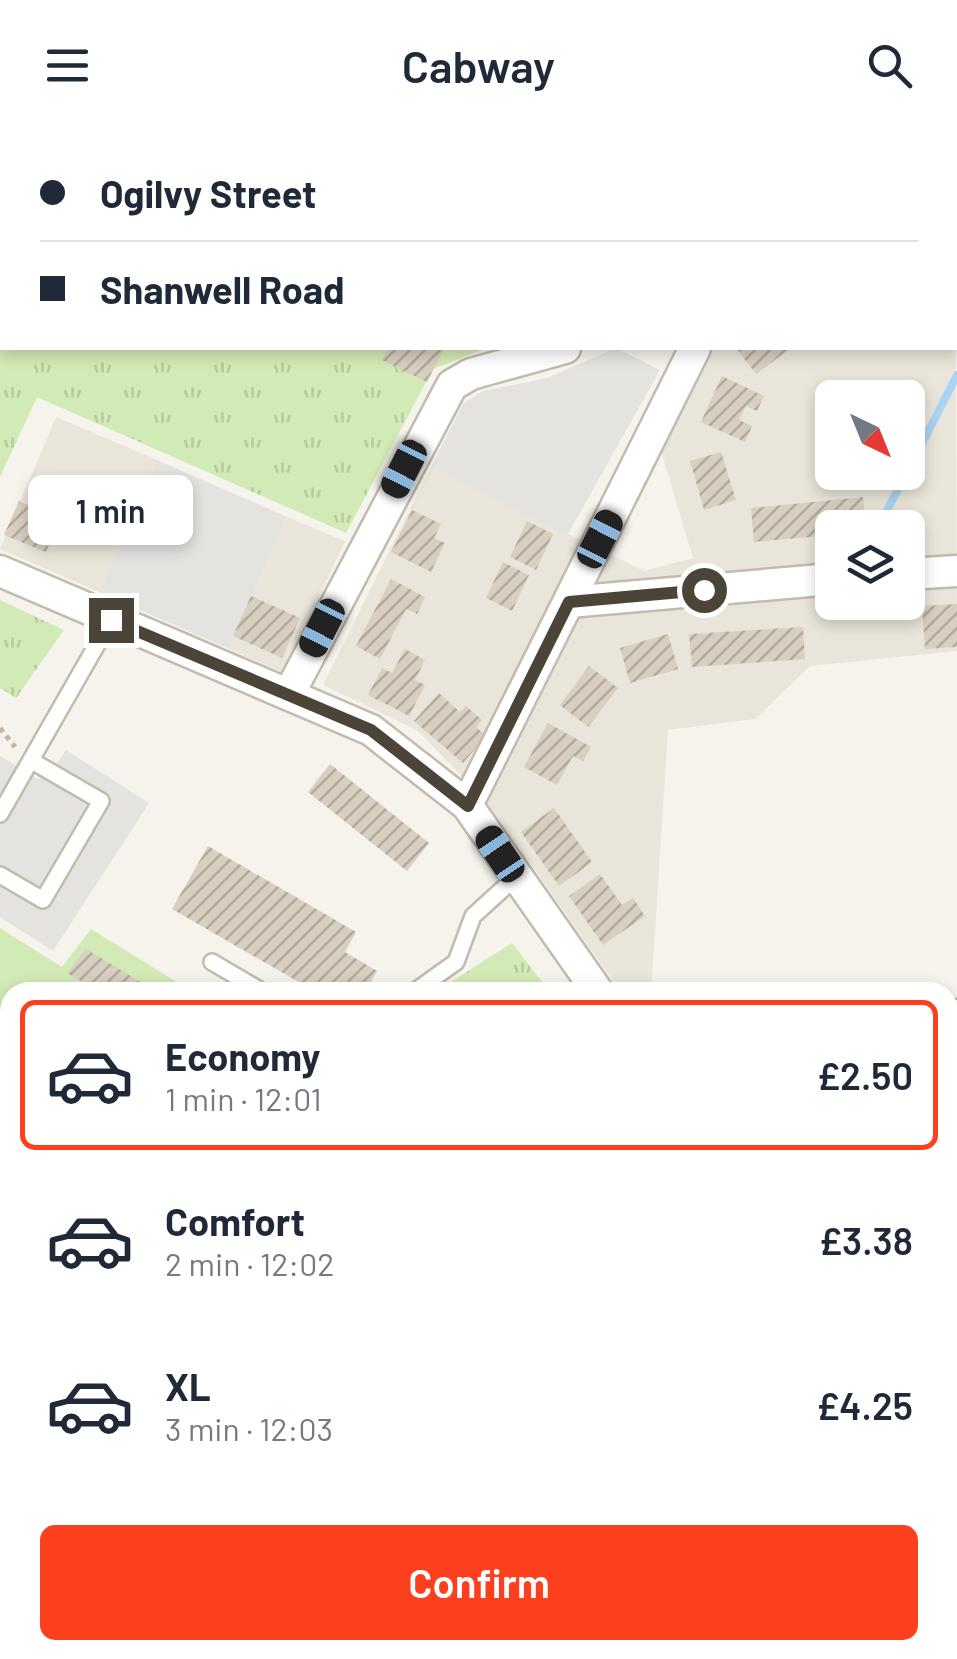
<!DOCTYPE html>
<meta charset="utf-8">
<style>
body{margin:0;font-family:Barlow,sans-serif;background:#f6f6f7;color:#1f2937;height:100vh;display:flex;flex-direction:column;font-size:38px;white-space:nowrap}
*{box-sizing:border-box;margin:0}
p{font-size:32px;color:#747a83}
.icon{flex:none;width:55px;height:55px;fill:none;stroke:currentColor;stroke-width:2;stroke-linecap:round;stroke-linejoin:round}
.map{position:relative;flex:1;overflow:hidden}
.sheet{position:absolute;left:0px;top:852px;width:958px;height:678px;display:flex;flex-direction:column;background:#fff;border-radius:30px 30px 0 0;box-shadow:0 5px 15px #0003}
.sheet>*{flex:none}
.hud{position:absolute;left:0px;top:0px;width:958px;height:220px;box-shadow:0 5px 15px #0003;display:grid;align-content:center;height:220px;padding:0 40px;background:#fff}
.needle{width:65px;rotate:137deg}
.fabs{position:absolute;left:815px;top:250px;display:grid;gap:20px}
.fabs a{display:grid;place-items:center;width:110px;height:110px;border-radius:15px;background:#fff;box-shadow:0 5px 15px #0003;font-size:50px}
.end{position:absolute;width:45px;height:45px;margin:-22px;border:12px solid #4b4439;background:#fff;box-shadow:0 0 0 5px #fff}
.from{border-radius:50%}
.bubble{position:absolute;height:70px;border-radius:15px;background:#fff;box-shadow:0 5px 15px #0003;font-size:32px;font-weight:600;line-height:70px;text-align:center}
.car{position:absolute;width:30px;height:60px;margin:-30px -15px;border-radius:12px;box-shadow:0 0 8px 2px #0007;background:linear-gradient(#222 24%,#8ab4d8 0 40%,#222 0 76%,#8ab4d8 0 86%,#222 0)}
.hud b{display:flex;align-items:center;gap:35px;height:95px;font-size:38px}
.hud b+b{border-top:2px solid #e0e1e3}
.hud i{width:25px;height:25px;background:#1f2937}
ul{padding:18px 0 0;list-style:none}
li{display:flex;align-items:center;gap:30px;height:150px;margin:0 20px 15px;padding:0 20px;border:5px solid transparent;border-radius:15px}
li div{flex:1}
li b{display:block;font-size:38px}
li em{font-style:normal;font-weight:600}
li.on{border-color:#fc3f1d}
li>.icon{width:90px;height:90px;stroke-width:1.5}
.cta{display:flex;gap:20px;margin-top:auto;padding:20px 40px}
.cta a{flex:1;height:115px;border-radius:15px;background:#fc3f1d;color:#fff;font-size:40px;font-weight:600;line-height:115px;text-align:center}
header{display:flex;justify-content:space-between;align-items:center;height:130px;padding:0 40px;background:#fff;font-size:45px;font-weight:600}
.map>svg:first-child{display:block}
</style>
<header><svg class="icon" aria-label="menu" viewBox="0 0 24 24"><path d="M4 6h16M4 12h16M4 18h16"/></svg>Cabway<svg class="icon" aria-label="search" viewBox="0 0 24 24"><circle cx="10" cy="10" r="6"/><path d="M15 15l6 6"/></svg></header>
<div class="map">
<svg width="957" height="1529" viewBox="0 0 957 1529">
<defs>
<pattern id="grass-tufts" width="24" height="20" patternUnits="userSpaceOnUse" patternTransform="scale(2.5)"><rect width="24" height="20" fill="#d2eab5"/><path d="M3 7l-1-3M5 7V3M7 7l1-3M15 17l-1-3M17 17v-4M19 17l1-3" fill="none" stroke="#b6ca9c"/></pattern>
<pattern id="building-hatch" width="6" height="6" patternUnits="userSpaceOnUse" patternTransform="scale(2.5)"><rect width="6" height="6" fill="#d8cfc1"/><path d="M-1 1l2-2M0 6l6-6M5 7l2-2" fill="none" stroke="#b1aa9e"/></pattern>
</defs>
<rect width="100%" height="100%" fill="#f6f3ec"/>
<!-- residential -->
<g fill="#eae5da" fill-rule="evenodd">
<path d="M955 46 957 521 810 536 755 589 668 600 651 862H621L486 671 417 600 323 555 431 337 644 441 693 428 661 320 714 218H955ZM832 268H908V342H832ZM832 398H908V472H832Z"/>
<polygon points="56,287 157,330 99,462 0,419"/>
<polygon points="287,387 345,411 284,543 229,519"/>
</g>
<!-- grass -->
<g fill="url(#grass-tufts)">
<polygon points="0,0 691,0 2,2 2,218 487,218 433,239 346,403 37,267 0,347"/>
<polygon points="0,470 64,500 16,568 0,558"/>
<polygon points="512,813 550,862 435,862"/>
<polygon points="957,1016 957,1529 606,1529 599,1520 948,1520 948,1017"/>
</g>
<!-- pitch -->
<g fill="#d2eab5">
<polygon points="0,798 62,837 91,799 193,862 10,862 10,1173 0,1166"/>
<polygon points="948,1314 957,1317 957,1524 944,1520"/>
</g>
<!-- parking -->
<g fill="#e5e3e0">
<polygon points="616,218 660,240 567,406 431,337 463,274 483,261 547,248"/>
<polygon points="157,330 287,387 229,519 99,462"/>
<polygon points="66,620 149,673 53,821 0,787 0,626 38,649 48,633 55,636"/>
</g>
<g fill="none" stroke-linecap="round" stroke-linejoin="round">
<!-- stream -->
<g stroke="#a9d4f2" stroke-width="8">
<polyline points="908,341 957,245"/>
<polyline points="878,398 907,342"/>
<polyline points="0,1252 10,1260"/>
<polyline points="221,1520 229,1529"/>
<polyline points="290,1529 303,1520"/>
</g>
</g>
<!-- building -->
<g fill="url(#building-hatch)">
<polygon points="388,218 444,218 427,252 382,230"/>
<polygon points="736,218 791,218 756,244"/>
<polygon points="722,246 764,266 757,281 746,276 739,290 752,296 745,312 701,292"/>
<polygon points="721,322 736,370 704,380 690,331"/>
<polygon points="863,367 866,398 832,398 832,405 754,412 751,378"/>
<polygon points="19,371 60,388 46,422 4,405"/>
<polygon points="412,380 441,394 434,408 445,413 431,442 391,422"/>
<polygon points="527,391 553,404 536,440 510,427"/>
<polygon points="503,432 529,445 512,481 486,468"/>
<polygon points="391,449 425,467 417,484 406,479 380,529 356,516"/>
<polygon points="251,466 300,488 282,528 233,506"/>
<polygon points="957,474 957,517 925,519 922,476"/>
<polygon points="803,497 805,529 692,537 689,504"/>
<polygon points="668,504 678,539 630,553 620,518"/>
<polygon points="405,519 425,530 415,550 425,555 409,586 368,565 382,538 392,543"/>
<polygon points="589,536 618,558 588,597 560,575"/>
<polygon points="439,563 460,582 466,576 482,590 476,597 486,606 463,633 414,591"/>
<polygon points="548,593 591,617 583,631 573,626 557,655 524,637"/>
<polygon points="330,634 429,713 407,741 308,662"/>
<polygon points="554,678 592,732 559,756 521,702"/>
<polygon points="208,716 356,802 345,822 377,841 365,862 316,862 172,779"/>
<polygon points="600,744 622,775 633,768 645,786 603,815 569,766"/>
<polygon points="86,819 157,862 100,862 67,843"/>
<polygon points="10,1272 10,1296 0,1304 0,1281"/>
<polygon points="10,1419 10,1435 0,1438 0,1422"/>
<polygon points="10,1462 10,1478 0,1480 0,1464"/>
<polygon points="10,1502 10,1519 0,1522 0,1505"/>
<polygon points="172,1520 206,1520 207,1522 173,1528"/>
<polygon points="506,1520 536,1520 524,1529 494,1529"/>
</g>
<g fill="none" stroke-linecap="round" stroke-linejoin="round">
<!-- lane casing -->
<g stroke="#c2bbae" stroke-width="20">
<g id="lane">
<polyline points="0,684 111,490"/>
<polyline points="0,745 43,770 101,671 32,631"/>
<polyline points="212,832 263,862"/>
<polyline points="414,862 456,832 473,786 516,747"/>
<polyline points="0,1367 10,1379"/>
<polyline points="128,1520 135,1529"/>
<polyline points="440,1529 443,1520"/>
</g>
</g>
<!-- street casing -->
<g stroke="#c2bbae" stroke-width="35">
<g id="street">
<polyline points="760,2 761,0"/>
<polyline points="955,21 957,21"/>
<polyline points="0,441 371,600 467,675 598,862"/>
<polyline points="908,444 957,441"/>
<polyline points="569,472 832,449"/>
<polyline points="290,562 452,255 471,244 565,218"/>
<polyline points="467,675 695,218"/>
<polyline points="948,887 957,885"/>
</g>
</g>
<!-- path -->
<g stroke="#c4b79f" stroke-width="5" stroke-dasharray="5 5" stroke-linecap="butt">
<polyline points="0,598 15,617"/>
<polyline points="948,1003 957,1002"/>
<polyline points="948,1283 957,1286"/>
</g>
<!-- lane -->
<use href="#lane" stroke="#fff" stroke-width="15"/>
<!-- street -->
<use href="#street" stroke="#fff" stroke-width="30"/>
</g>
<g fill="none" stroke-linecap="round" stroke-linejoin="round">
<!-- route -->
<polyline stroke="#4b4439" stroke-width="12" points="111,490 371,600 468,676 569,472 704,460"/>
</g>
</svg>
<div class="fabs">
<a><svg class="needle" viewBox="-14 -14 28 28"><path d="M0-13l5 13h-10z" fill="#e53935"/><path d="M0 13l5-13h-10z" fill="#747a83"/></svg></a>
<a><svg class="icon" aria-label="layers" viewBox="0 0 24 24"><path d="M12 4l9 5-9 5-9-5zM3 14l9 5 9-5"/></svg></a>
</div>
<i class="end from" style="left:704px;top:460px"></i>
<i class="end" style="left:111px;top:490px"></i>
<div class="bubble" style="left:28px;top:345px;width:165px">1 min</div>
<i class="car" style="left:404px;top:339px;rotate:207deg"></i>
<i class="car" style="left:600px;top:409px;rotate:27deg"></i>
<i class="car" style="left:322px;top:498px;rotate:207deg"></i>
<i class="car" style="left:500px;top:724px;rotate:326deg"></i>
<div class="hud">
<b><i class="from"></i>Ogilvy Street</b>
<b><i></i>Shanwell Road</b>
</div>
<section class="sheet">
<ul>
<li class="on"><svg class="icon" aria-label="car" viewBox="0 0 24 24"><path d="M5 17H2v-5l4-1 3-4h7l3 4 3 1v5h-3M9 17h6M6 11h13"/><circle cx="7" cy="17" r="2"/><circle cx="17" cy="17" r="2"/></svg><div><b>Economy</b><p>1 min · 12:01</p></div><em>£2.50</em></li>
<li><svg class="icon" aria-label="car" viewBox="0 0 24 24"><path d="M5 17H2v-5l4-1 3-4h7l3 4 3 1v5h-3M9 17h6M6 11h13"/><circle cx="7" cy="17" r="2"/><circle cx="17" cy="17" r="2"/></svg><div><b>Comfort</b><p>2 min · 12:02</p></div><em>£3.38</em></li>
<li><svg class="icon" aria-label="car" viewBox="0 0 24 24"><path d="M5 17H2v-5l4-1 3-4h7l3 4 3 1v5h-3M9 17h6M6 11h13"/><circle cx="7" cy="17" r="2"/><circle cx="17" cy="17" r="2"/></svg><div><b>XL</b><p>3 min · 12:03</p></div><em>£4.25</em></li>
</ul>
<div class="cta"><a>Confirm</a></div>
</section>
</div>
